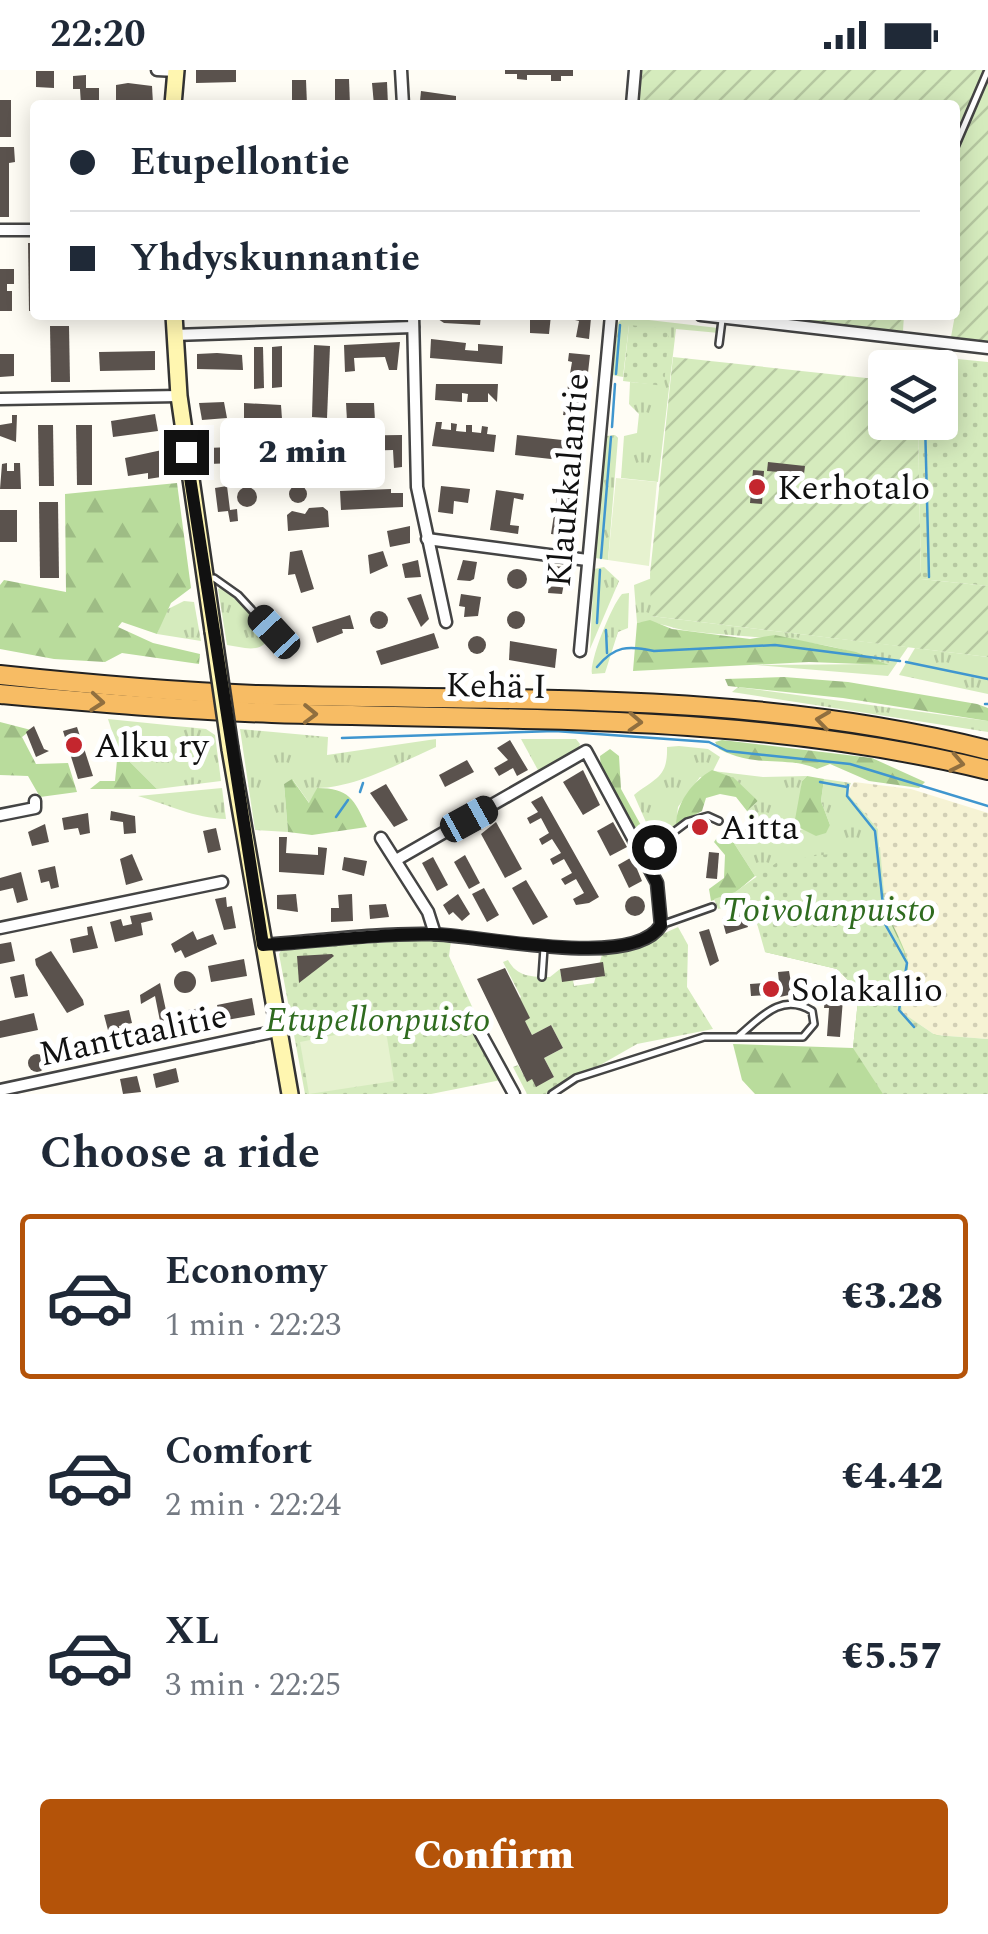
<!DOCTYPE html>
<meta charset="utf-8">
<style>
body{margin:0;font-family:Spectral,serif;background:#f6f6f7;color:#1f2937;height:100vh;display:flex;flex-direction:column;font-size:38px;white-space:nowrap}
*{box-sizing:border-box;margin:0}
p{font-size:32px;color:#747a83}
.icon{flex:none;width:55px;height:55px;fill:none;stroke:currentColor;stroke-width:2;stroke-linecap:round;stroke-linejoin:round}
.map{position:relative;height:1024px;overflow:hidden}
.panel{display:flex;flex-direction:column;background:#fff;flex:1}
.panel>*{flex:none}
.guide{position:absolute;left:30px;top:30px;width:930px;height:220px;border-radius:10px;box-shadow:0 5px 25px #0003;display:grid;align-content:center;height:220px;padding:0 40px;background:#fff}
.tools{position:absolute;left:868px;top:280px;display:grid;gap:20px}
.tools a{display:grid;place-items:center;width:90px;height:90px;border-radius:10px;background:#fff;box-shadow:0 5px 25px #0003;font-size:50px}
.end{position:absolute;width:45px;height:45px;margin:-22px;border:12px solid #111;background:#fff;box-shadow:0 0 0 5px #fff}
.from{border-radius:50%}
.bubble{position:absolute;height:70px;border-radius:10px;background:#fff;box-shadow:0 5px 25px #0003;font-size:32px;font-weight:800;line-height:70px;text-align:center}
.car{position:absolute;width:30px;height:60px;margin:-30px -15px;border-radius:12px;box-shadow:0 0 8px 2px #0007;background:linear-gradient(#222 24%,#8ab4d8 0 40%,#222 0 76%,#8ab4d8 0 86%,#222 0)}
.guide b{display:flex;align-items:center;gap:35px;height:95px;font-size:38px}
.guide b+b{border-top:2px solid #e0e1e3}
.guide i{width:25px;height:25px;background:#1f2937}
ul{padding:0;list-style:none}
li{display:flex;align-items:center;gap:30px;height:165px;margin:0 20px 15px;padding:0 20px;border:5px solid transparent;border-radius:10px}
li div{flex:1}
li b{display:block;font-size:38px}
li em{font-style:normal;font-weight:800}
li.selected{border-color:#b45309}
li>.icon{width:90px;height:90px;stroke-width:1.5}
h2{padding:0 40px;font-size:45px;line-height:120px}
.button{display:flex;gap:20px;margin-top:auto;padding:20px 40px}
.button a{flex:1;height:115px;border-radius:10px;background:#b45309;color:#fff;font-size:40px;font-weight:800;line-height:115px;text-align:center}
.status{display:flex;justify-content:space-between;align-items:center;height:70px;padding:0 50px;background:#fff;direction:ltr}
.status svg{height:28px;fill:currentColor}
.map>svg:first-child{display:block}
</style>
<div class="status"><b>22:20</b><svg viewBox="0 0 49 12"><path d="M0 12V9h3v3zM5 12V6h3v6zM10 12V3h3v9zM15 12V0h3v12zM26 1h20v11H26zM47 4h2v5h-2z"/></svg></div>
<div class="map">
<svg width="988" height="1024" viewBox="0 0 988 1024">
<defs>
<pattern id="farmland-dots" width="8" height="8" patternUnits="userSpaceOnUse" patternTransform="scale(2.5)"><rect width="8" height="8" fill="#f6f3d4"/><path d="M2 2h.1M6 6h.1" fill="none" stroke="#d2cfb5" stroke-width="1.8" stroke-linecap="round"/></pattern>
<pattern id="grass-tufts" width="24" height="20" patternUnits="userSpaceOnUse" patternTransform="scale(2.5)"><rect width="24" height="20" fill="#d5ebbd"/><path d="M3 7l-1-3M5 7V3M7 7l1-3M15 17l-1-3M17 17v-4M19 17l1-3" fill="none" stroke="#b6c8a1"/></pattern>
<pattern id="forest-firs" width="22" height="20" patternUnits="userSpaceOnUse" patternTransform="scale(2.5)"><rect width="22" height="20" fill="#b9dc9c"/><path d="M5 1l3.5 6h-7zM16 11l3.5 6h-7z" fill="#9ebc85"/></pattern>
<pattern id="park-dots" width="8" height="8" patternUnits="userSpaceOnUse" patternTransform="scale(2.5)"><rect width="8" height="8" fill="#d5ebbd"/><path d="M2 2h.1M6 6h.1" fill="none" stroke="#b6c8a1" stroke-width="1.8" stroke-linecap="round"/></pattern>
<pattern id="garden-furrows" width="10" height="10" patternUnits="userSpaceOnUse" patternTransform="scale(2.5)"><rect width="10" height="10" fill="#d5ebbd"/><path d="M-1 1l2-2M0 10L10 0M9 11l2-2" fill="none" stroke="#b6c8a1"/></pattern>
</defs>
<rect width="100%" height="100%" fill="#fffdf5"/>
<!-- farmland -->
<polygon fill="url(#farmland-dots)" points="854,712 911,719 988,743 988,969 935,965 903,943 900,931 907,902 886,843 878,759 847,723"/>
<!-- grass -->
<g fill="url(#grass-tufts)">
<polygon points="623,247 718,258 719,263 676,259 658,412 621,408 624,366 637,363 639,344 629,334 630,312 664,315 629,255 623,307 612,305 618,253"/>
<polygon points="615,365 618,368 608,490 595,488 606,366"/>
<polygon points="604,497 619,511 590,579 594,499"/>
<path d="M652 508 651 546 908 577 888 606 756 595 886 594C818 565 760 570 689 561 670 559 655 549 637 553L634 515Z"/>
<path d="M222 517 264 556 268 569C260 584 242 577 227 575L218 519Z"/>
<path d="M629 523 628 558 618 562 605 603 592 604C589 592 611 536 622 524Z"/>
<polygon points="184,531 194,532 201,571 157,564 166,540"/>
<polygon points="915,578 988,587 988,624 899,605"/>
<polygon points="738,617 988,651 988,662 732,622"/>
<polygon points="108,649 206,659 215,665 221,711 157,719 118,680"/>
<path d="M240 659 328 667 327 685 436 669V677C400 693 355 718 317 718L310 734 293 710 284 714 288 762 255 760Z"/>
<polygon points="521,669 576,669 580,674 578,680 539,702"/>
<path d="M679 676 708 679 720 687 713 701 763 707 807 706 802 711 799 760 830 755 821 731 824 709 851 713 847 723 878 759 882 822 821 835 755 806 732 770 749 755 747 741 758 731 700 707 678 737 676 755 653 768 634 725C655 708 668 708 667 677Z"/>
<path d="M222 718 226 749C194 748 169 735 138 726Z"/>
</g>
<!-- forest -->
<g fill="url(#forest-firs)">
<polygon points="177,413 191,518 171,533 157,564 122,552 118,557 153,573 200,584 199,594 122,583 105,592 54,589 0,579 0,515 4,510 66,522 65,424"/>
<polygon points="650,550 672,559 750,569 775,565 856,582 889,595 809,592 633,601 637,553"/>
<polygon points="784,607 848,612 977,634 988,638 988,651 843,628 728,616 725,609"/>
<polygon points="0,652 31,660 22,667 36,694 68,693 77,722 40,727 28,706 0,705"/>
<path d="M722 670 872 688 925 712 919 718 869 711 830 694 817 699C788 685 757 699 719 679L715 672Z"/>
<polygon points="610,679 619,686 621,719 648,768 644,779 601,700 600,686"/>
<polygon points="118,680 157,719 90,719 100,711 115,711"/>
<path d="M712 700 734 708 758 731 747 741 736 727 720 724 706 728 702 741 676 755C676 733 693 711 712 700Z"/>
<polygon points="807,706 824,709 821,731 830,755 826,763 816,766 794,755 802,711"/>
<path d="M292 709 309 733 317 718C349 718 354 729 367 757L312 765 288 762 284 714Z"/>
<polygon points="721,762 732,770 755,806 735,823 711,831 709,819 724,808 725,785 714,772"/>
<path d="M882 822C886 847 900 865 907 888 911 900 903 914 901 926 894 968 961 970 988 969V1024H755L742 1010 733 974 853 978 859 921 837 899 765 882Z"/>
</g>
<!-- park -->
<g fill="url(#park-dots)">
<polygon points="629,255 669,259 664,316 623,311"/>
<polygon points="937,287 988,292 988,516 921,509 918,353 940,352"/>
<polygon points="880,777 886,843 908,890 900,931 903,943 935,965 988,969 988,1024 883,1024 853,978 859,921 837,899 765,882 751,832 718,839 714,829 735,822 779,791"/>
<path d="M678 857 688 875 687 917 713 959 637 974 588 1002 570 1006 546 1024H527L513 997 518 995 527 1011 540 1005 544 1012 554 1007 544 988 563 978 551 955 532 965 515 932 521 927 503 892 508 890C517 907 532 907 550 907L560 899 562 911 573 910 574 916 594 913 603 881 636 876Z"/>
<polygon points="420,870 451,871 449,886 480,954 475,963 501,1010 431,1024 305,1024 279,884 282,879"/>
</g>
<!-- garden -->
<g fill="url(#garden-furrows)">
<polygon points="642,0 988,0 988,271 951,267 955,245 955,35 639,35"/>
<polygon points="755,245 904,245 903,261"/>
<polygon points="673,287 885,310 885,352 918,353 921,509 988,516 988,587 651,546 650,504"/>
</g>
<!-- pitch -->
<g fill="#e6f2cf">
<polygon points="616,408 657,412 649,496 608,490"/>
<polygon points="385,955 394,1011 309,1024 300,972"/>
</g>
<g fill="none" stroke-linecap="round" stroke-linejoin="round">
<!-- stream -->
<g stroke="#3f96cf" stroke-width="2.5">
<polyline points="616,304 620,255"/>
<polyline points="925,352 929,507"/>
<polyline points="612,357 615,314"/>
<polyline points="601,488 611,367"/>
<polyline points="597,553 600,500"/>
<polyline points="606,560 607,583"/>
<polyline points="906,592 988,609"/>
<path d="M597 597C614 576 628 575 654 581L775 575 900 591"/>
<polyline points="985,634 988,634"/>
<polyline points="342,668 555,661 709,672 727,681 850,694 988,736"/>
<polyline points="820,712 847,717"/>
<polyline points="848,715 847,726 875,761 885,854 907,893 899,940 914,957"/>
<polyline points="360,722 363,713"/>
<polyline points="336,747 348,730"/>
</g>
</g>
<!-- building -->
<g fill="#5a524d">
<polygon points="196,0 236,0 236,12 196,13"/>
<polygon points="505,0 573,0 573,6 561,6 561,11 551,11 551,5 527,5 527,10 517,9 517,4 505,4"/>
<polygon points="36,1 54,1 54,18 36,17"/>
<polygon points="86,5 86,18 99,18 99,35 81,35 80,19 73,19 73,6"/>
<polygon points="335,9 349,9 350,35 335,35"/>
<polygon points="292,10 306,10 307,35 292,35"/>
<polygon points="387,12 388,35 374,35 372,13"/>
<polygon points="128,13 152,16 153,34 116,35 116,15"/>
<polygon points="421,21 456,26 456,35 420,31"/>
<rect x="0" y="30" width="11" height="37"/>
<polygon points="0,77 14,77 15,92 9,93 9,147 0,147"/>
<polygon points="28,173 35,173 35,241 29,241"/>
<polygon points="0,199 14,199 14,214 7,214 7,221 12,221 12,241 0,241"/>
<polygon points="432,245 481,245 480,255 444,253"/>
<polygon points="530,245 551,245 549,264 530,263"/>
<polygon points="575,245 591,248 589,269 576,267 579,251 575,250"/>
<polygon points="50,256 69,256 70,312 51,312"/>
<polygon points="431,269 466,273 465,280 478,281 478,274 503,276 502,294 430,288"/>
<polygon points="400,272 397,300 389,300 385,287 354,288 355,301 345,302 344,275"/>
<polygon points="314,275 330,276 327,348 312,347"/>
<polygon points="282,276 282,317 272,318 272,277"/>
<polygon points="254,277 263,277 264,318 254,319"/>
<polygon points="155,281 155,300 100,301 99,282"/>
<polygon points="217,283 242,285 243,300 197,299 197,284"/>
<polygon points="569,283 590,285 583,347 563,345 572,292 568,291"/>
<polygon points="0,284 14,284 14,306 0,307"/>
<polygon points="436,314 498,314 497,332 488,323 488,332 467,332 468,324 462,323 462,332 435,330"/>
<polygon points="224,332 227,348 202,350 199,333"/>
<polygon points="244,333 281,335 282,349 244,348"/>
<polygon points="346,333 374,333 375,351 347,351"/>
<polygon points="155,344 158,361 113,367 111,351"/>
<polygon points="12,345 17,345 16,372 0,366 0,355 12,353"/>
<polygon points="436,352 442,352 441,359 451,360 451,353 457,354 456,361 466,362 466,355 472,355 472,362 481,363 482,356 488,357 487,364 496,365 494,382 432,376"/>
<polygon points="38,355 53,355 54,416 39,416"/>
<polygon points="76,355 92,355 92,415 77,415"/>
<polygon points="402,365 402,397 394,398 393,380 325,382 325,366"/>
<polygon points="517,365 580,372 578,392 515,385"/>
<polygon points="232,377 234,393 209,394 207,378"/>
<polygon points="293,377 301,380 301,394 264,392 264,378"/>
<polygon points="162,380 161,407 148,409 148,403 128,406 125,388"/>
<polygon points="768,392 805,396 804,404 767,401"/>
<polygon points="7,393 7,401 14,401 14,393 20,393 21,419 0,419 2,394"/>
<polygon points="753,400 764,401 762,434 750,433"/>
<circle cx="298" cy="424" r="9"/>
<polygon points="227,416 230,440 237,439 238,451 230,452 228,441 218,442 215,418"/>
<polygon points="441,416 470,419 468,433 454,431 453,444 438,442"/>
<circle cx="247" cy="427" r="10"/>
<polygon points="391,419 391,423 403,423 403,437 341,440 340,421"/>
<polygon points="496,420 524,424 523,430 514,428 510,455 519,456 518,464 490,460"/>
<polygon points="557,426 575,427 568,466 551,464"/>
<polygon points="39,432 58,432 59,508 40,508"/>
<polygon points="323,437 328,441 329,457 288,461 287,445 292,441 305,444 309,438"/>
<rect x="0" y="440" width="17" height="32"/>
<polygon points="410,456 410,473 390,477 387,461"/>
<polygon points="302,480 314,519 301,523 295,504 288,505 290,482"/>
<polygon points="383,481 388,496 370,504 368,485"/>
<polygon points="418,490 421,507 405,508 402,494"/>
<polygon points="463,490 477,492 474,509 470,511 457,510"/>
<polygon points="551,496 567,497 562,524 548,523"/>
<circle cx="517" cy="509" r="10"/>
<polygon points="421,524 429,549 421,557 407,528"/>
<polygon points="461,524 481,527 478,546 464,547 465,537 459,536"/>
<circle cx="379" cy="550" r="9"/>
<circle cx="516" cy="550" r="9"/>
<polygon points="350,545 354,559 342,559 343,563 317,573 312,557"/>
<polygon points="434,563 439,578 381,595 376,581"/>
<circle cx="477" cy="575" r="9"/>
<polygon points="510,571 557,579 555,598 509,590"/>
<polygon points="34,656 44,679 49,681 36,687 26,662"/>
<polygon points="77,657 93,706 78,709 63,661"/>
<polygon points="510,670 528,700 517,706 513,698 499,706 494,698 508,690 497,678"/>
<polygon points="467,690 474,702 445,717 439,705"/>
<polygon points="583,700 600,735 583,745 563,712"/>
<polygon points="386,714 408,750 394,757 370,723"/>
<polygon points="542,726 599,827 589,833 576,835 573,829 584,823 576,809 565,815 561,809 572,803 564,789 553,795 550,789 561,783 552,769 542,775 539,769 549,763 541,748 530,754 527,748 538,742 531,732"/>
<polygon points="111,741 135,746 136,763 124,764 123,752 110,750"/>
<polygon points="88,743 90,763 80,765 78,758 64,760 62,748"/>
<polygon points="496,752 522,799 505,808 481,764"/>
<polygon points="613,752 627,777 610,786 597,761"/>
<polygon points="45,754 49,772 32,776 28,762"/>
<polygon points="216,758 221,780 208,783 203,761"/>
<polygon points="279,767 287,767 286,783 318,785 318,777 327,778 324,805 279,802"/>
<polygon points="709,782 719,783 717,809 706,808"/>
<polygon points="132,784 143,810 126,815 120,789"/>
<polygon points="465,785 480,813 469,819 454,792"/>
<polygon points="344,787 367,791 364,806 342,800"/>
<polygon points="433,787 448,815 437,821 422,793"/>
<polygon points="632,787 642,811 629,818 618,795"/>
<polygon points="55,796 59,817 51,819 49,811 41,813 38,800"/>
<polygon points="21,802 28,830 17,833 13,818 0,821 0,808"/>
<polygon points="526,810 548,847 533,855 512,818"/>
<polygon points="484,818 499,845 487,852 472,824"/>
<polygon points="296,824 298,842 277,839 277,825"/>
<polygon points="352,824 353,851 331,852 331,838 339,838 338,825"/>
<polygon points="458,824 470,844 462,851 453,842 449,845 443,835"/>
<circle cx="635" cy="836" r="10"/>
<polygon points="226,827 227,837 232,836 236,858 224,860 215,829"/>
<polygon points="386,834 389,847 370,849 369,835"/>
<polygon points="151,842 153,850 141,853 143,865 115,872 110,852 121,849 123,856 132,854 130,846"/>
<polygon points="743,842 748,857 726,864 722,849"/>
<polygon points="92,856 98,878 73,883 70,869 88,865 87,857"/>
<polygon points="709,859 719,891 710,896 699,862"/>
<polygon points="193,861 197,870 213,864 217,874 185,888 181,880 175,883 171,874"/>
<polygon points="11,872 15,891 0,894 0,874"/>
<polygon points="51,881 83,930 84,935 67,943 36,895 35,889"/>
<polygon points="332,884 334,886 299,913 297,886"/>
<polygon points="244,889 247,906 211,912 208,896"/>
<polygon points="603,892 605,906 562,912 560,899"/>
<polygon points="505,898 530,948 525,951 532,965 551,955 563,978 544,988 554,1007 536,1017 532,1009 527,1012 477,909"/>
<polygon points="789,901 793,924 767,930 767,925 751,926 750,914 779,912 778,902"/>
<circle cx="185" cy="912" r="11"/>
<polygon points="24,904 28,926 15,928 10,907"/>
<polygon points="160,913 169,954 161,956 155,926 141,934 140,925"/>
<polygon points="252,928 255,945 221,951 217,935"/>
<polygon points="825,928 843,929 840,967 827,966 829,938 824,938"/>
<polygon points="201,938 208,962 194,965 188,940"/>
<polygon points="129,940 132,953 119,956 121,969 128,970 129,980 114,983 104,945"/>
<polygon points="34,943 38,960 0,968 0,951"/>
<circle cx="37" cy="993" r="9"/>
<polygon points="176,998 179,1012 156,1018 153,1004"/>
<polygon points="137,1006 141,1022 123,1024 120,1009"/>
</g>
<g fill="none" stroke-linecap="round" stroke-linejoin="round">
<!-- service casing -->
<g stroke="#444" stroke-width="10">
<g id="service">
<polyline points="955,77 988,0"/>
<polyline points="719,274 722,250"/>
<polyline points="208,509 214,508 238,525 276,566"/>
<polyline points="659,774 668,780"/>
<polyline points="643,785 687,752 708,746 719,751"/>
<polyline points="661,855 712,837"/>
<polyline points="542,907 544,878"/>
<path d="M552 1024 576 1008 704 967H803L814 954 812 941C782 922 761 947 739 966"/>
</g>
</g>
<!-- minor casing -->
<g stroke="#444" stroke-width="15">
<g id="minor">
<polyline points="157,0 176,1"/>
<polyline points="401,0 403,35"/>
<polyline points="632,35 635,0"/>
<polyline points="0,160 35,160"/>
<polyline points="413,245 417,417 446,552"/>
<polyline points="701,245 988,278"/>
<polyline points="174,265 413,257"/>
<polyline points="0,329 179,326"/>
<polyline points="427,469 587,490"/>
<polyline points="580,581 611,245"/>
<polyline points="0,745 35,738 35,731"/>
<polyline points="381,768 428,842 435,864"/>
<polyline points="0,858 222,812"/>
<path d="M263 875C319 871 375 863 431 864 480 865 633 901 661 855L657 813 586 681 396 790"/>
<polyline points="480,962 514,1024"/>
<polyline points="0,1020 277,961"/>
</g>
</g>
<!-- secondary casing -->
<g stroke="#333" stroke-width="20">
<g id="secondary">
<polyline points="173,35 176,0"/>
<polyline points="174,245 179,326 213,561"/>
<polyline points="230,679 290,1024"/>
</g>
</g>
<!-- trunk casing -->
<g stroke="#222" stroke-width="22">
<g id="trunk">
<path d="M0 605C85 614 171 622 257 625 501 632 749 619 988 680"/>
<path d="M0 624C91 632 181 640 272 643 512 651 753 642 988 700"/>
</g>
</g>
<!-- service -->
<use href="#service" stroke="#fff" stroke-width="5"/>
<!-- minor -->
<use href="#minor" stroke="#fff" stroke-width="10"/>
<!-- secondary -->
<use href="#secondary" stroke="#fff6b0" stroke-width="15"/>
<!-- trunk -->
<use href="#trunk" stroke="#f7bc64" stroke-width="18"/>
<!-- secondary-bridge casing -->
<g stroke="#333" stroke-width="20" stroke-linecap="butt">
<polyline id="secondary-bridge" points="213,561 230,679"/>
</g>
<!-- secondary-bridge -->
<use href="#secondary-bridge" stroke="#fff6b0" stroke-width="15"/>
</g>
<!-- one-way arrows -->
<defs><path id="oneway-chevron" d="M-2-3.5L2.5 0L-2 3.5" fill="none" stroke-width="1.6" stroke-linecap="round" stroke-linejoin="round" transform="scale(2.5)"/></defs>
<g stroke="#906f3f">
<use href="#oneway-chevron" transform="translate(97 632) rotate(5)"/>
<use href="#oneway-chevron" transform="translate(310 644) rotate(1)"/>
<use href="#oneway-chevron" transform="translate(823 650) rotate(-172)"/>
<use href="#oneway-chevron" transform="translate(635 652) rotate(3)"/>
<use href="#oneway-chevron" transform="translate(957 693) rotate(11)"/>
</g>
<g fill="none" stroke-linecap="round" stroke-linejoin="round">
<!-- route -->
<path stroke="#111" stroke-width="12" d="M186 382 263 875C319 872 375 864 431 864 479 864 633 901 661 855L657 813 642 785 654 777"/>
</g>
<!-- markers -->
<g fill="#c4262e" stroke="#fff" stroke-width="4">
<circle cx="757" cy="417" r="10"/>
<circle cx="74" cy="675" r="10"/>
<circle cx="700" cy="757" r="10"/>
<circle cx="771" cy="919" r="10"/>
</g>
<g text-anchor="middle" stroke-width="10" stroke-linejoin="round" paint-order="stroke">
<!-- street labels -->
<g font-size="35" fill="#111" stroke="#fff">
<text transform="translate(567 410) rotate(-85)" y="12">Klaukkalantie</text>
<text transform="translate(496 615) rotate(1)" y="12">Kehä I</text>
<text transform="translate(133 964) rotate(-12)" y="12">Manttaalitie</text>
</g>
<!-- poi labels -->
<g font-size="35" fill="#111" stroke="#fff" text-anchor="start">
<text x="777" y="429">Kerhotalo</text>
<text x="94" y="687">Alku ry</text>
<text x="720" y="769">Aitta</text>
<text x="791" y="931">Solakallio</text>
</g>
<!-- park labels -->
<g font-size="35" font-style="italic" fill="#2f6b1f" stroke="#fff">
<text x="829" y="851">Toivolanpuisto</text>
<text x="378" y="961">Etupellonpuisto</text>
</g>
</g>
</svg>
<div class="tools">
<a><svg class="icon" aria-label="layers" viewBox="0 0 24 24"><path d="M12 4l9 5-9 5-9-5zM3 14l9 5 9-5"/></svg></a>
</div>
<i class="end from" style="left:654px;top:777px"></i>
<i class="end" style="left:186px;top:382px"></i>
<div class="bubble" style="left:220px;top:348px;width:165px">2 min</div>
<i class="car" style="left:274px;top:562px;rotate:317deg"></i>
<i class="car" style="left:469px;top:749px;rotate:61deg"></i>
<div class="guide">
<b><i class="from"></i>Etupellontie</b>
<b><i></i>Yhdyskunnantie</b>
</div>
</div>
<section class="panel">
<h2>Choose a ride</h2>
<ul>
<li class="selected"><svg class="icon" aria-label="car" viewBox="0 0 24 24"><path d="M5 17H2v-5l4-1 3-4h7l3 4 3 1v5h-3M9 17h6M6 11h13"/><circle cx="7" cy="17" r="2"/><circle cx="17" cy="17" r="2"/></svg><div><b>Economy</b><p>1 min · 22:23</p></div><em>€3.28</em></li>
<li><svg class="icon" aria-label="car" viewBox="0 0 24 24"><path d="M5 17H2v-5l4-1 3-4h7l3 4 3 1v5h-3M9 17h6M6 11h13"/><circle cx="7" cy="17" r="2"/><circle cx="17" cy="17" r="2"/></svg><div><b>Comfort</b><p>2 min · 22:24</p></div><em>€4.42</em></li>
<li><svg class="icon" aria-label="car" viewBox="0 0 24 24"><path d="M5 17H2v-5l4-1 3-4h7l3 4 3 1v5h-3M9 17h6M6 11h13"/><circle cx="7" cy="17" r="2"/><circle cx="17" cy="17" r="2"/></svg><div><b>XL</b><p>3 min · 22:25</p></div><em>€5.57</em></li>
</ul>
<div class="button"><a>Confirm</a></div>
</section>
